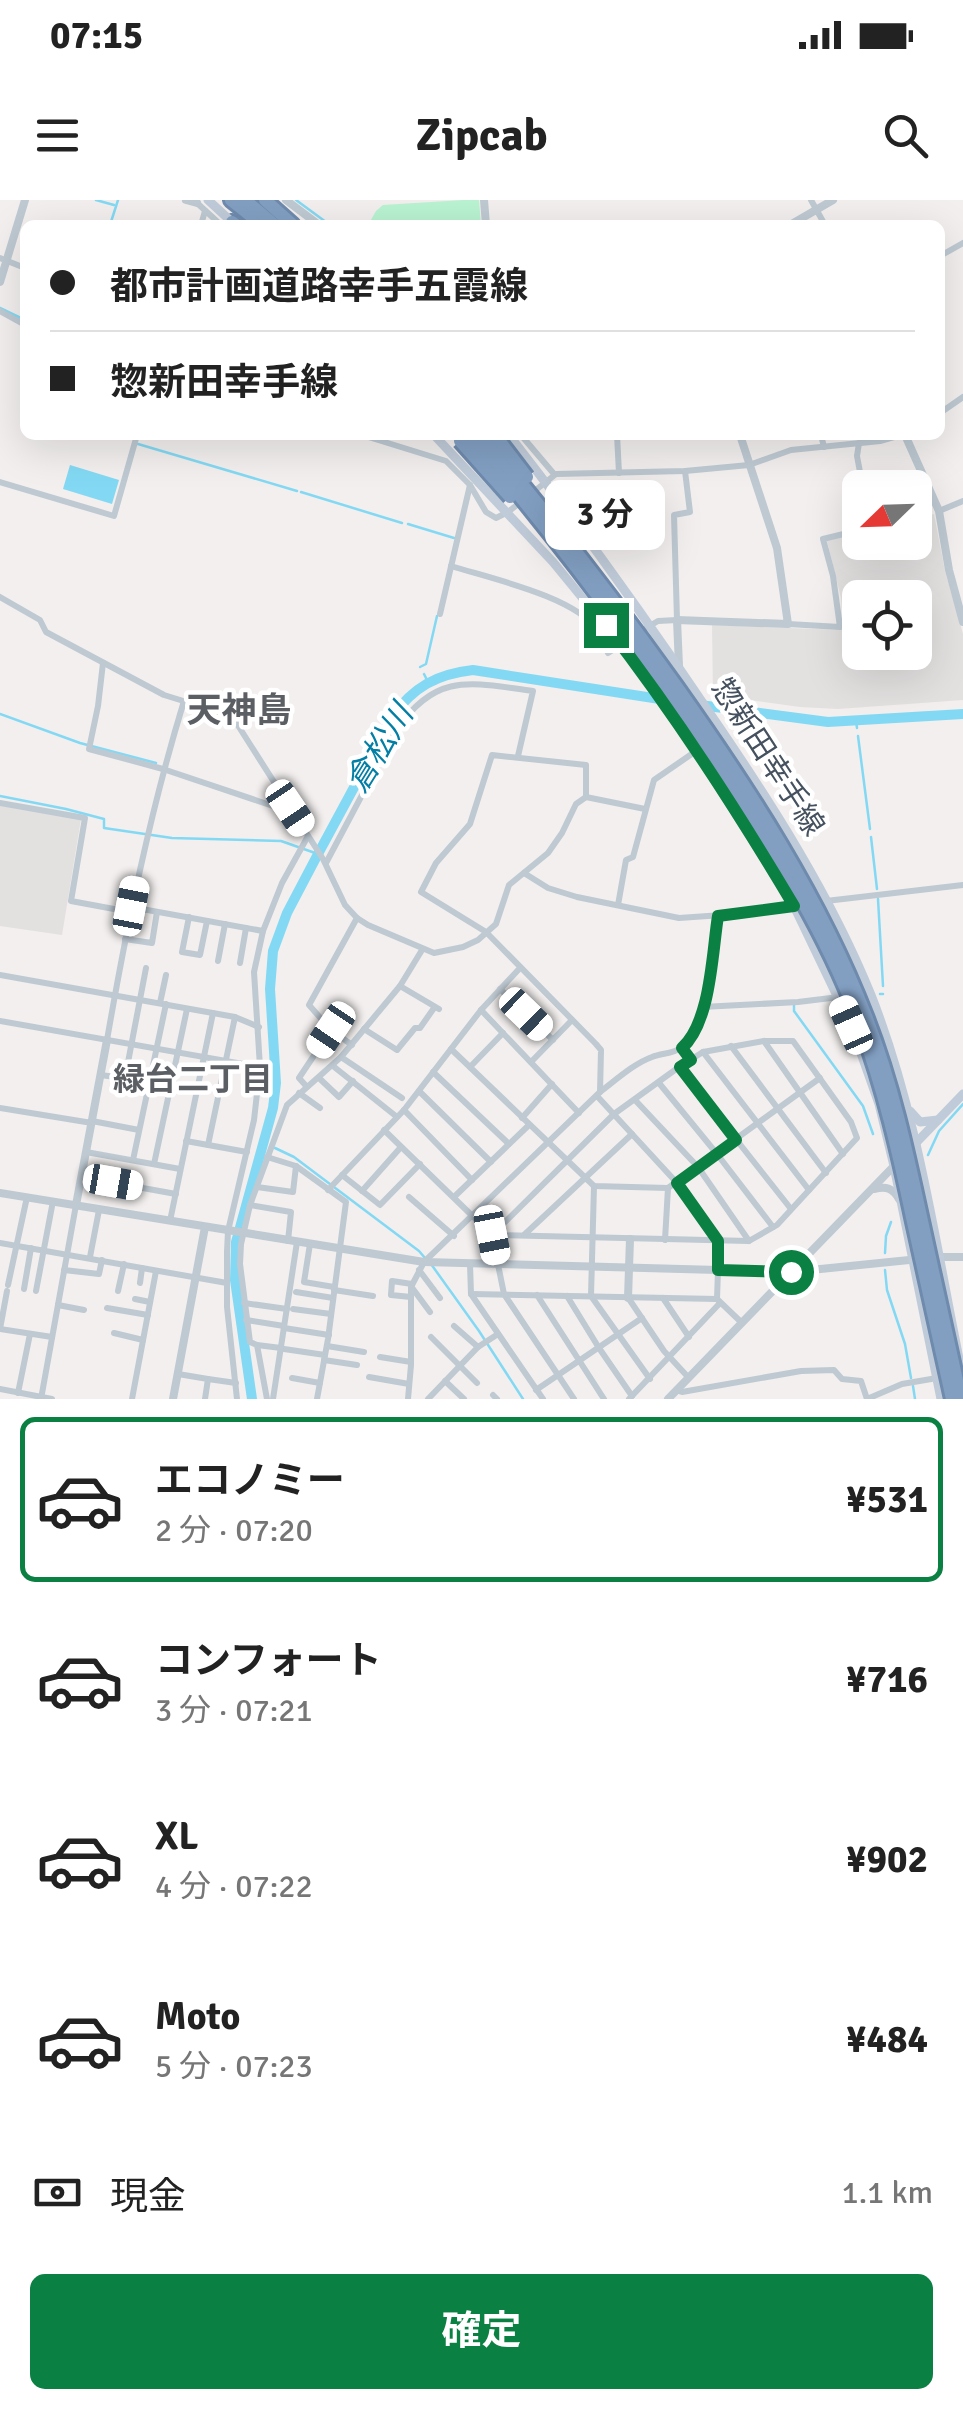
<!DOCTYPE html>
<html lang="ja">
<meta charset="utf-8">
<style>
body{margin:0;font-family:Signika,"Noto Sans JP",sans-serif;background:#f2f2f2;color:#222;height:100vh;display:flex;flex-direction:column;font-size:38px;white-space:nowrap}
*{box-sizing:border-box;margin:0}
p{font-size:32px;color:#767676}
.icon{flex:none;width:55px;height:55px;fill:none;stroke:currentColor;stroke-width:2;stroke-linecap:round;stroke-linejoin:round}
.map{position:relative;height:1199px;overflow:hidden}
.details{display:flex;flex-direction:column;background:#fff;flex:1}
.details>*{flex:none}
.hud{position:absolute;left:20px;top:20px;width:925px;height:220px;border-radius:15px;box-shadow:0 10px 40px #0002;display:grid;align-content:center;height:220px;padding:0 30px;background:#fff}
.needle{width:65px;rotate:247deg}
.tools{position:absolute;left:842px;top:270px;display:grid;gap:20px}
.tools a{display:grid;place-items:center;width:90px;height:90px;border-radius:15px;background:#fff;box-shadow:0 10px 40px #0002;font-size:50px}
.end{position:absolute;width:45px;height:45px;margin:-22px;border:12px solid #0b8043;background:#fff;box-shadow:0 0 0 5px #fff}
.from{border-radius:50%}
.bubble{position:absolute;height:70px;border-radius:15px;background:#fff;box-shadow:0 10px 40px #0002;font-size:32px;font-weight:700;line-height:70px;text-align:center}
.car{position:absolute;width:30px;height:60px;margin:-30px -15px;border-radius:12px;box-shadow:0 0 8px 2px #0007;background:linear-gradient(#fff 24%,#345 0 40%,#fff 0 76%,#345 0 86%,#fff 0)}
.hud b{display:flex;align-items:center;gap:35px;height:95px;font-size:38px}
.hud b+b{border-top:2px solid #e0e0e0}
.hud i{width:25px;height:25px;background:#222}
ul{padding:18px 0 0;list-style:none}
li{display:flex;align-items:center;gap:30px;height:165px;margin:0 20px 15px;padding:0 10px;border:5px solid transparent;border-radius:15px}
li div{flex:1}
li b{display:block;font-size:38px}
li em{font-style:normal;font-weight:700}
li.current{border-color:#0b8043}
li>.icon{width:90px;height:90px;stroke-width:1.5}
.pay{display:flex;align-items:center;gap:25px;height:110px;padding:0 30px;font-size:38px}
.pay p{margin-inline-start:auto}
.action{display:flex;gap:20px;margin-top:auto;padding:20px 30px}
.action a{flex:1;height:115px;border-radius:15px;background:#0b8043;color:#fff;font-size:40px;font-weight:700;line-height:115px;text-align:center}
.status{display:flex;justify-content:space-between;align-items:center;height:70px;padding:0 50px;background:#fff;direction:ltr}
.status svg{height:28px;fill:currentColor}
header{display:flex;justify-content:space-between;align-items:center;height:130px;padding:0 30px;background:#fff;font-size:45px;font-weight:700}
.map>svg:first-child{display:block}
</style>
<div class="status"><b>07:15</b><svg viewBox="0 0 49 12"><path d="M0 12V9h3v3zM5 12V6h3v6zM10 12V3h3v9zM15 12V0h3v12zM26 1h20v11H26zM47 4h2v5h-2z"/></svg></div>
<header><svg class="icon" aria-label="menu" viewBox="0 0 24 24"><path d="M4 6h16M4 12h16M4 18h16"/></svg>Zipcab<svg class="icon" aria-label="search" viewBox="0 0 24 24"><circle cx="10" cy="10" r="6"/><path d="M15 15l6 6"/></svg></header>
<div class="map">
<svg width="963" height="1199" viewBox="0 0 963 1199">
<rect width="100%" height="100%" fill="#f2efee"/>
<!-- education -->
<g fill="#e3e0e0" fill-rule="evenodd">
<path d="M934 314 945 371 963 434V500L838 509 800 507 713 495 712 425 844 430 841 398 827 341 860 333V342H915V319ZM860 398H915V452H860Z"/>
<polygon points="0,605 81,619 62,735 0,726"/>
</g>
<!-- green -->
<polygon fill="#b9f3d1" points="463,0 479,0 481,25 368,25 376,11 383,5"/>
<!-- water -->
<polygon fill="#83d9f3" points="70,265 119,280 112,304 63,289"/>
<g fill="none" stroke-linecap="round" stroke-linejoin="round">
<!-- stream -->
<g stroke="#83d9f3" stroke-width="2.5">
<polyline points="96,0 114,5"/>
<polyline points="296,0 330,25"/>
<polyline points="110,25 118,0"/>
<polyline points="0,108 25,120"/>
<polyline points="621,237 630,235"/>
<polyline points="138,244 297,291"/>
<polyline points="301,292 402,323"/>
<polyline points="408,324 454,338"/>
<polyline points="420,467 426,464 437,416"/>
<polyline points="424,474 428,482"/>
<polyline points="0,514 80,543 156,563"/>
<polyline points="856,521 857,528"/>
<polyline points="858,536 870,629"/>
<polyline points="0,596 66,609 104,619 104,628 172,638 281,641 318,654"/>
<polyline points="871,637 877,689"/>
<polyline points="878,699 883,786"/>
<polyline points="880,794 883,794"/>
<polyline points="794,805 794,811 863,906 873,934"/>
<polyline points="275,948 294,957 419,1051 425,1058"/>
<polyline points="928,955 939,931 963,904"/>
<polyline points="885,1053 886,1036 891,1022"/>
<polyline points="431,1064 479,1131 523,1199"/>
<polyline points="885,1070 887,1090 905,1144 911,1178"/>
<polyline points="913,1186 915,1199"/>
</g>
<!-- river -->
<g stroke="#83d9f3" stroke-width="10">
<polyline points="700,505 828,522 963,514"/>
<path d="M252 1199 235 1080 236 1042 273 908 276 883 270 789 273 751 287 713 318 654 392 517C413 487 437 474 473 470L679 502"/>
</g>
<!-- motorway casing -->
<g stroke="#6e8aad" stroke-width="18">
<g id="motorway">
<polyline points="231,0 262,25"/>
<polyline points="245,0 275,25"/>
<polyline points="265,0 293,25"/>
<polyline points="232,22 236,25"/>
</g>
</g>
<!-- minor -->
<g stroke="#bec9d2" stroke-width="6">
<polyline points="811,0 825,25"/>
<polyline points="197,3 221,25"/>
<polyline points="201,25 205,11"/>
<polyline points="940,56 963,43"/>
<polyline points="0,58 25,68"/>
<polyline points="0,111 25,125"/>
<polyline points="940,213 963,197"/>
<polyline points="362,235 446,261 470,285 486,312 496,318 508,312 556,274 685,271 749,265 791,250 880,241 901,235"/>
<polyline points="521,235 554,274"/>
<polyline points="617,235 619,273"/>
<polyline points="821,235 824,247"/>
<polyline points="859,243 857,256 863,288"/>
<polyline points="0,282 114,316 137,235"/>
<polyline points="939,311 963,301"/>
<path d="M451 366C489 378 577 397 598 431 602 438 604 446 608 453L622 444"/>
<polyline points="0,397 40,420 46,432 164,495 232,516 323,659 345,705 357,718 368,725 434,753 463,747 478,740 496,724 509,685 548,653 562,633 576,604 586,597 586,565 492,555 470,624 436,663 421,692 486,732 596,844 601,850 600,892"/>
<polyline points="440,414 470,285"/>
<polyline points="788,424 840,427 833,376 823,339 860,330"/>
<polyline points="636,434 658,421 677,420 674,315 690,312 685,271"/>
<polyline points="103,463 98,506 89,549 163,569 285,610 290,608"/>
<polyline points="586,597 645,609"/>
<polyline points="0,603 85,618 71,701 130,712"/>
<path d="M326 663 397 529C437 471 472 483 533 491L518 556"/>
<polyline points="524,673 548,688 577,697 679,718 751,713 794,706"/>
<polyline points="826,701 963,685"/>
<polyline points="618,705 626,660 633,657 654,580 696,551"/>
<polyline points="131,707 263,731"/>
<polyline points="189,717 182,752 200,755 207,721"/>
<polyline points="125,739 152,743 157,712"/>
<polyline points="218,761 225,724"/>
<polyline points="240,763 246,728"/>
<polyline points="0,775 235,817 259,827"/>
<polyline points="400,786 439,809"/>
<polyline points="500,789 553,840"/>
<polyline points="160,803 166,775"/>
<polyline points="702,807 798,802 839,797"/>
<polyline points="481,810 579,913"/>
<polyline points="0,821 260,867"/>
<polyline points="364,829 397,850 415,828 420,828 434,808"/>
<polyline points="331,830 352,845"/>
<path d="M107 840C127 725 150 612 184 501"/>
<polygon points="764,841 793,841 851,922 857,938 777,1025 749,1041 492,1035 614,914 679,867 703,852"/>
<polyline points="764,841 843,954"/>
<polyline points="731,846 826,973"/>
<polyline points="451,849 594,986 668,988 820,878"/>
<polyline points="703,852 809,990"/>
<polyline points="341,857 402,898"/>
<polyline points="531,862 572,820"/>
<polyline points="333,866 397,917"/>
<polyline points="470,867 503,833"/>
<polyline points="679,867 791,1009"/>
<polyline points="433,872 509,944"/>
<polyline points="101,875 149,882"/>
<polyline points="125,878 146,768"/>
<polyline points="319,878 339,897 353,881"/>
<polyline points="659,883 717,954 773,1027"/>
<polyline points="307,887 299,878 331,830 309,805 357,718"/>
<polyline points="419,891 491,962"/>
<polyline points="299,893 320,908"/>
<polyline points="597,896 677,983 719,1041 717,1099 741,1122"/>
<polyline points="635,900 698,967 749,1041"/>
<polyline points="0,908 92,923"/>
<polyline points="404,910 472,980"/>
<polyline points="522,918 552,884"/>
<polyline points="92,921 139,930"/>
<polyline points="384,930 492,1035 504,1094 574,1199"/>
<polyline points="186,941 247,952"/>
<polyline points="208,945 235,817"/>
<polyline points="86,952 180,969"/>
<polyline points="267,957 296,966 346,1002 328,1139 317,1199"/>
<polyline points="133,960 166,804"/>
<polyline points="154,964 187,809"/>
<polyline points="342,975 380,1005 420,964"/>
<polyline points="82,977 176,994"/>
<polyline points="594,986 591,1096 650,1179"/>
<polyline points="257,987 293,992 296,966"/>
<polyline points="328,990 404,910 481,810 520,768"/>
<polyline points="362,991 401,947"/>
<polyline points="409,997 454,1036"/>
<polyline points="454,997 529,925"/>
<polyline points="250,1005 291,1012 288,1041"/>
<polyline points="170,1021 213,813"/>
<polyline points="524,1035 632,934"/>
<polyline points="665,1040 668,988"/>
<polyline points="0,1043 227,1083"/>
<polyline points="310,1044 304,1082 334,1087"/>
<polyline points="90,1057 99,1010"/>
<polyline points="470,1064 471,1094 543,1199"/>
<polyline points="64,1070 99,1074 102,1060"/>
<polyline points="419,1070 440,1098"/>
<polyline points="140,1083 142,1068"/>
<polyline points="8,1085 27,997"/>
<polyline points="24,1089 31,1048"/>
<polyline points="413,1089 430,1112"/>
<polyline points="334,1090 373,1096"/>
<polyline points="36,1091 53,1001"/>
<polyline points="118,1091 124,1064"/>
<polyline points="296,1092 333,1098"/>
<polyline points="471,1094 717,1099"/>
<polyline points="537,1095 604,1199"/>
<polyline points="567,1096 599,1148 632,1196"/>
<polyline points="411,1097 391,1095 392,1081 412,1084"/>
<polyline points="663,1098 689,1137"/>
<polyline points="135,1099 150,1102"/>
<polyline points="629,1099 664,1151 688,1177"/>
<polyline points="244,1103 287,1109"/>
<polyline points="58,1105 84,1110"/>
<polyline points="107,1108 148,1115"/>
<polyline points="293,1109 331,1114"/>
<polyline points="246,1120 284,1126"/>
<polyline points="454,1126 478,1147"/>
<polyline points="284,1128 329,1135"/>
<polyline points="0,1129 52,1137"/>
<polyline points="0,1129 7,1091"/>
<polyline points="114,1133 143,1140"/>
<polyline points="431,1137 477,1183"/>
<polyline points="257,1145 281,1148"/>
<polyline points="327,1146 364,1152"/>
<polyline points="284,1149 325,1155"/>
<polyline points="380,1157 411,1162"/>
<polyline points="324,1160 357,1165"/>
<polyline points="178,1174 208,1179"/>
<polyline points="369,1177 409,1184"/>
<polyline points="292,1178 320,1183"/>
<polyline points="445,1181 464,1199"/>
<polyline points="0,1189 52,1199"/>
<polyline points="536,1190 642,1118"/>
<polyline points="676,1190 682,1192 801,1171 834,1170 842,1179 861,1181 867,1199"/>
<polyline points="18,1193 30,1134"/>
<polyline points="493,1195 497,1199"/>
<polyline points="41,1199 76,1005"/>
<polyline points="132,1199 156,1071"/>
<polyline points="205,1199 208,1179 236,1183"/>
<polyline points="237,1199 227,1107 227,1052 228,1031 254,920 260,867 254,772 263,731 282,683 308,636"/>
<polyline points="267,1199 257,1145 250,1142 240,1064 241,1044 250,1005 287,905 341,857 400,786 422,750"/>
<polyline points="273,1199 297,1042"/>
<path d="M408 1199 411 1165V1087L424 1062 600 892C616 880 633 864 652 857 662 853 672 854 681 848 708 829 713 748 717 715"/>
<polyline points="428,1199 478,1147 498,1134"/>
<polyline points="629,1199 720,1103"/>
<polyline points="867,1199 902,1184 937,1178"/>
</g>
<!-- tertiary -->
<g stroke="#bec9d2" stroke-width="8">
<polyline points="186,0 197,3"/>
<polyline points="286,0 319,25"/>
<polyline points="484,0 486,25"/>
<polyline points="790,25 833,0"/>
<polyline points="0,82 25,0"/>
<polyline points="905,235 939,311 949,370 963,422"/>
<polyline points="679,466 677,420 788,424 777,348 740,235"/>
<path d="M874 989C886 986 893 988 899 999"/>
<polyline points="0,993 424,1062 791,1072 919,1059"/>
<polyline points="76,1005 107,840"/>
<polyline points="938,1057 963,1057"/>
<polyline points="628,1098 630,1039"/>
<polyline points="173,1199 205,1027"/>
<polyline points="668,1199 894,966"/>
</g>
<!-- secondary -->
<g stroke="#c0cbd9" stroke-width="9">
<polyline points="208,0 233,23"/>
<polyline points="434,235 553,362 621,445 696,551 794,706 851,825 879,904 894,966 941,1199"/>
<path d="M509 235C579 325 645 417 709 512 770 601 830 694 871 795 919 917 936 1050 963 1178"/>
<polyline points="910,911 920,922 938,920"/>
<polyline points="913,946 963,894"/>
</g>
<!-- motorway -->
<use href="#motorway" stroke="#829fc2" stroke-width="12"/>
<!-- motorway-bridge casing -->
<g stroke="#6e8aad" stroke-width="18" stroke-linecap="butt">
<g id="motorway-bridge">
<path d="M469 235C562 345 649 459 727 580 778 657 828 737 860 825 884 889 899 955 913 1022 926 1081 939 1140 952 1199"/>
<path d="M481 235C550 316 615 400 677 487 750 590 820 697 866 816 892 882 907 951 922 1021 935 1080 948 1139 961 1199"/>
<polyline points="495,235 527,277"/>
<polyline points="460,241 510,297"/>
</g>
</g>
<!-- motorway-bridge -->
<use href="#motorway-bridge" stroke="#829fc2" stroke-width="12"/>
</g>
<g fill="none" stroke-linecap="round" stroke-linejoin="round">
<!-- route -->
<path stroke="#0b8043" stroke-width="12" d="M606 425C675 514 737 610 794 706L718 716C712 753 711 822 682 848L691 860 680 867 736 940 677 983 718 1041V1070L791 1072"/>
</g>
<g text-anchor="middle" stroke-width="9" stroke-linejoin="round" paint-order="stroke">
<!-- street labels -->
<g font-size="30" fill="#45515e" stroke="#fff">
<text transform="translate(768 557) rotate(57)" y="10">惣新田幸手線</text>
</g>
<!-- water labels -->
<g font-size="32" font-style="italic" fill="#037ea5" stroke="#fff">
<text transform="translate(379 548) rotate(-58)" y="11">倉松川</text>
</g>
<!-- neighbourhood labels -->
<g font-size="32" font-weight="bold" fill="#5b5f64" stroke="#fff">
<text x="193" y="890">緑台二丁目</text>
</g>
<!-- quarter labels -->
<g font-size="35" font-weight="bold" fill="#5b5f64" stroke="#fff">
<text x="239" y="522">天神島</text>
</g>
</g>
</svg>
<div class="tools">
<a><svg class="needle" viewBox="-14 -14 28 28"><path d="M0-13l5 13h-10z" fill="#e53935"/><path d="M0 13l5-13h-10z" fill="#767676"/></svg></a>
<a><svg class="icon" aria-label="locate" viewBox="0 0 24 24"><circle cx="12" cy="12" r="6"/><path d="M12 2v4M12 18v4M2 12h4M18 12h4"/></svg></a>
</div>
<i class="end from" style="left:791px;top:1072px"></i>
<i class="end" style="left:606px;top:425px"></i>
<div class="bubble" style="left:545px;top:280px;width:120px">3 分</div>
<i class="car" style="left:290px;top:608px;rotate:146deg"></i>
<i class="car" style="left:131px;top:706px;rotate:11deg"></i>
<i class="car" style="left:526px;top:814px;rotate:134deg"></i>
<i class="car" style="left:851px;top:825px;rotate:336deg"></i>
<i class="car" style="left:331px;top:830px;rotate:214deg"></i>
<i class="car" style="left:113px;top:982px;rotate:100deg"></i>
<i class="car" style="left:492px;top:1035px;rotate:169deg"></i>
<div class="hud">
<b><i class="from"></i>都市計画道路幸手五霞線</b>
<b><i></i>惣新田幸手線</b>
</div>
</div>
<section class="details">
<ul>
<li class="current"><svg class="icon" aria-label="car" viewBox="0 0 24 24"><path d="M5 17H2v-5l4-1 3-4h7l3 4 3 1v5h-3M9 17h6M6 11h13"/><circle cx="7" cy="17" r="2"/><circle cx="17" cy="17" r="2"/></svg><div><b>エコノミー</b><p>2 分 · 07:20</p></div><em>¥531</em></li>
<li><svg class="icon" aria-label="car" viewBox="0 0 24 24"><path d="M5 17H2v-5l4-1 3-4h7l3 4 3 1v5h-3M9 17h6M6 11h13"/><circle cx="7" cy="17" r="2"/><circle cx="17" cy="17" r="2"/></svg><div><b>コンフォート</b><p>3 分 · 07:21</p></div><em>¥716</em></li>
<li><svg class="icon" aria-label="car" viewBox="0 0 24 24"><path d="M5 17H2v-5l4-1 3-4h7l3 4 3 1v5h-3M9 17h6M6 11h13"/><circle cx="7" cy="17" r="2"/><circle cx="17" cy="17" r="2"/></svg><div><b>XL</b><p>4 分 · 07:22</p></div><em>¥902</em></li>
<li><svg class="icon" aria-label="car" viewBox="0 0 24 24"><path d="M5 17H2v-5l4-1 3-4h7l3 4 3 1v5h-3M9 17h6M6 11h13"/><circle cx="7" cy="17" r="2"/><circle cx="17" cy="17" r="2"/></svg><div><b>Moto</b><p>5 分 · 07:23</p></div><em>¥484</em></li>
</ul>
<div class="pay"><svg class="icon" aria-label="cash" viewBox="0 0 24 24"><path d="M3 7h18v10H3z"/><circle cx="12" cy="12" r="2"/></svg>現金<p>1.1 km</p></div>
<div class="action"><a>確定</a></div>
</section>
